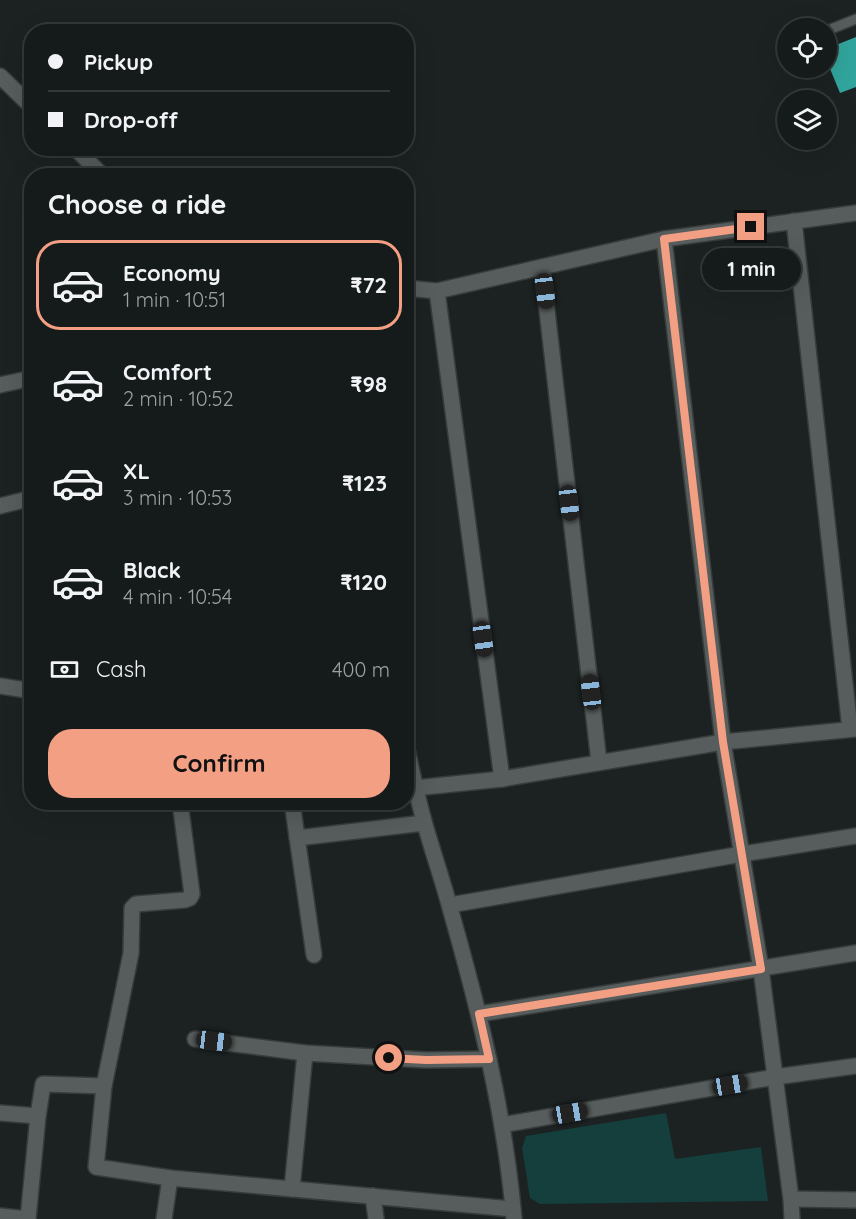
<!DOCTYPE html>
<meta charset="utf-8">
<style>
body{margin:0;font-family:Quicksand,sans-serif;background:#1e2323;color:#f1f3f6;height:100vh;display:flex;flex-direction:column;font-size:22px;white-space:nowrap}
*{box-sizing:border-box;margin:0}
p{font-size:20px;color:#9da1a2}
.icon{flex:none;width:33px;height:33px;fill:none;stroke:currentColor;stroke-width:2;stroke-linecap:round;stroke-linejoin:round}
.map{position:relative;flex:1;overflow:hidden}
.side{position:absolute;left:24px;top:168px;width:390px;height:642px;display:flex;flex-direction:column;background:#151a1a;border-radius:24px;box-shadow:0 6px 24px #0002,0 0 0 2px #343839}
.side>*{flex:none}
.guide{position:absolute;left:24px;top:24px;width:390px;height:132px;border-radius:24px;box-shadow:0 6px 24px #0002,0 0 0 2px #343839;display:grid;align-content:center;height:132px;padding:0 24px;background:#151a1a}
.buttons{position:absolute;left:777px;top:18px;display:grid;gap:12px}
.buttons a{display:grid;place-items:center;width:60px;height:60px;border-radius:50%;background:#151a1a;box-shadow:0 6px 24px #0002,0 0 0 2px #343839;font-size:30px}
.end{position:absolute;width:27px;height:27px;margin:-14px;border:8px solid #f39f84;background:#111;box-shadow:0 0 0 3px #111}
.from{border-radius:50%}
.bubble{position:absolute;height:42px;border-radius:21px;background:#151a1a;box-shadow:0 6px 24px #0002,0 0 0 2px #343839;font-size:20px;font-weight:800;line-height:42px;text-align:center}
.car{position:absolute;width:18px;height:36px;margin:-18px -9px;border-radius:8px;box-shadow:0 0 4px 2px #0007;background:linear-gradient(#222 24%,#8ab4d8 0 40%,#222 0 76%,#8ab4d8 0 86%,#222 0)}
.guide b{display:flex;align-items:center;gap:21px;height:57px;font-size:22px}
.guide b+b{border-top:2px solid #343839}
.guide i{width:15px;height:15px;background:#f1f3f6}
ul{padding:0;list-style:none}
li{display:flex;align-items:center;gap:18px;height:90px;margin:0 12px 9px;padding:0 12px;border:3px solid transparent;border-radius:24px}
li div{flex:1}
li b{display:block;font-size:22px}
li em{font-style:normal;font-weight:800}
li.current{border-color:#f39f84}
li>.icon{width:54px;height:54px;stroke-width:1.5}
h2{padding:0 24px;font-size:27px;line-height:72px}
.pay{display:flex;align-items:center;gap:15px;height:66px;padding:0 24px;font-size:22px}
.pay p{margin-inline-start:auto}
.button{display:flex;gap:12px;margin-top:auto;padding:12px 24px}
.button a{flex:1;height:69px;border-radius:24px;background:#f39f84;color:#111;font-size:24px;font-weight:800;line-height:69px;text-align:center}
.map>svg:first-child{display:block}
</style>
<div class="map">
<svg width="856" height="1219" viewBox="0 0 856 1219">
<rect width="100%" height="100%" fill="#1c2222"/>
<!-- green -->
<polygon fill="#153f3c" points="666,1113 675,1159 761,1147 768,1201 540,1204 530,1198 522,1148 526,1136"/>
<!-- building -->
<polygon fill="#31a59d" points="856,37 856,87 840,93 826,59 826,49"/>
<g fill="none" stroke-linecap="round" stroke-linejoin="round">
<!-- lane casing -->
<g stroke="#373c3b" stroke-width="12">
<polyline id="lane" points="826,31 856,19"/>
</g>
<!-- street casing -->
<g stroke="#373c3b" stroke-width="18">
<g id="street">
<polyline points="794,221 850,729"/>
<polyline points="664,239 723,742 761,969 791,1199 792,1219"/>
<polyline points="542,267 599,762"/>
<polyline points="437,291 502,779"/>
<polyline points="0,385 32,378"/>
<polyline points="0,506 32,498"/>
<polyline points="0,686 32,691"/>
<path d="M406 745C412 771 417 796 424 821 432 850 442 878 450 908 479 1010 505 1113 514 1219"/>
<polyline points="415,788 502,779 723,742 856,729"/>
<polyline points="180,802 192,894 190,898 185,900 136,904 132,908 131,953 104,1086 96,1167 170,1178 513,1209"/>
<polyline points="292,802 314,955"/>
<polyline points="297,838 424,823"/>
<polyline points="450,905 742,854 856,836"/>
<polyline points="479,1014 856,953"/>
<polyline points="195,1039 305,1053 426,1060 489,1059"/>
<polyline points="0,1113 38,1116"/>
<polyline points="502,1125 775,1077 856,1066"/>
<polyline points="292,1189 305,1053"/>
<polyline points="373,1196 376,1219"/>
<polyline points="791,1199 856,1200"/>
<polyline points="0,1216 28,1219"/>
<polyline points="28,1219 38,1116 43,1084 104,1086"/>
<polyline points="164,1219 170,1178"/>
</g>
</g>
<!-- secondary casing -->
<g stroke="#373c3b" stroke-width="18">
<g id="secondary">
<polyline points="0,76 32,107"/>
<polyline points="75,148 103,176"/>
<polyline points="406,288 437,291 664,239 856,213"/>
</g>
</g>
<!-- lane -->
<use href="#lane" stroke="#565d5c" stroke-width="9"/>
<!-- street -->
<use href="#street" stroke="#565d5c" stroke-width="15"/>
<!-- secondary -->
<use href="#secondary" stroke="#565d5c" stroke-width="15"/>
</g>
<g fill="none" stroke-linecap="round" stroke-linejoin="round">
<!-- route -->
<polyline stroke="#f39f84" stroke-width="8" points="389,1058 426,1060 489,1059 479,1014 761,969 723,742 664,239 751,227"/>
</g>
</svg>
<div class="buttons">
<a><svg class="icon" aria-label="locate" viewBox="0 0 24 24"><circle cx="12" cy="12" r="6"/><path d="M12 2v4M12 18v4M2 12h4M18 12h4"/></svg></a>
<a><svg class="icon" aria-label="layers" viewBox="0 0 24 24"><path d="M12 4l9 5-9 5-9-5zM3 14l9 5 9-5"/></svg></a>
</div>
<i class="end from" style="left:389px;top:1058px"></i>
<i class="end" style="left:751px;top:227px"></i>
<div class="bubble" style="left:702px;top:248px;width:99px">1 min</div>
<i class="car" style="left:545px;top:291px;rotate:173deg"></i>
<i class="car" style="left:569px;top:503px;rotate:173deg"></i>
<i class="car" style="left:483px;top:639px;rotate:172deg"></i>
<i class="car" style="left:591px;top:692px;rotate:353deg"></i>
<i class="car" style="left:214px;top:1041px;rotate:97deg"></i>
<i class="car" style="left:730px;top:1085px;rotate:80deg"></i>
<i class="car" style="left:570px;top:1113px;rotate:80deg"></i>
<div class="guide">
<b><i class="from"></i>Pickup</b>
<b><i></i>Drop-off</b>
</div>
<section class="side">
<h2>Choose a ride</h2>
<ul>
<li class="current"><svg class="icon" aria-label="car" viewBox="0 0 24 24"><path d="M5 17H2v-5l4-1 3-4h7l3 4 3 1v5h-3M9 17h6M6 11h13"/><circle cx="7" cy="17" r="2"/><circle cx="17" cy="17" r="2"/></svg><div><b>Economy</b><p>1 min · 10:51</p></div><em>₹72</em></li>
<li><svg class="icon" aria-label="car" viewBox="0 0 24 24"><path d="M5 17H2v-5l4-1 3-4h7l3 4 3 1v5h-3M9 17h6M6 11h13"/><circle cx="7" cy="17" r="2"/><circle cx="17" cy="17" r="2"/></svg><div><b>Comfort</b><p>2 min · 10:52</p></div><em>₹98</em></li>
<li><svg class="icon" aria-label="car" viewBox="0 0 24 24"><path d="M5 17H2v-5l4-1 3-4h7l3 4 3 1v5h-3M9 17h6M6 11h13"/><circle cx="7" cy="17" r="2"/><circle cx="17" cy="17" r="2"/></svg><div><b>XL</b><p>3 min · 10:53</p></div><em>₹123</em></li>
<li><svg class="icon" aria-label="car" viewBox="0 0 24 24"><path d="M5 17H2v-5l4-1 3-4h7l3 4 3 1v5h-3M9 17h6M6 11h13"/><circle cx="7" cy="17" r="2"/><circle cx="17" cy="17" r="2"/></svg><div><b>Black</b><p>4 min · 10:54</p></div><em>₹120</em></li>
</ul>
<div class="pay"><svg class="icon" aria-label="cash" viewBox="0 0 24 24"><path d="M3 7h18v10H3z"/><circle cx="12" cy="12" r="2"/></svg>Cash<p>400 m</p></div>
<div class="button"><a>Confirm</a></div>
</section>
</div>
